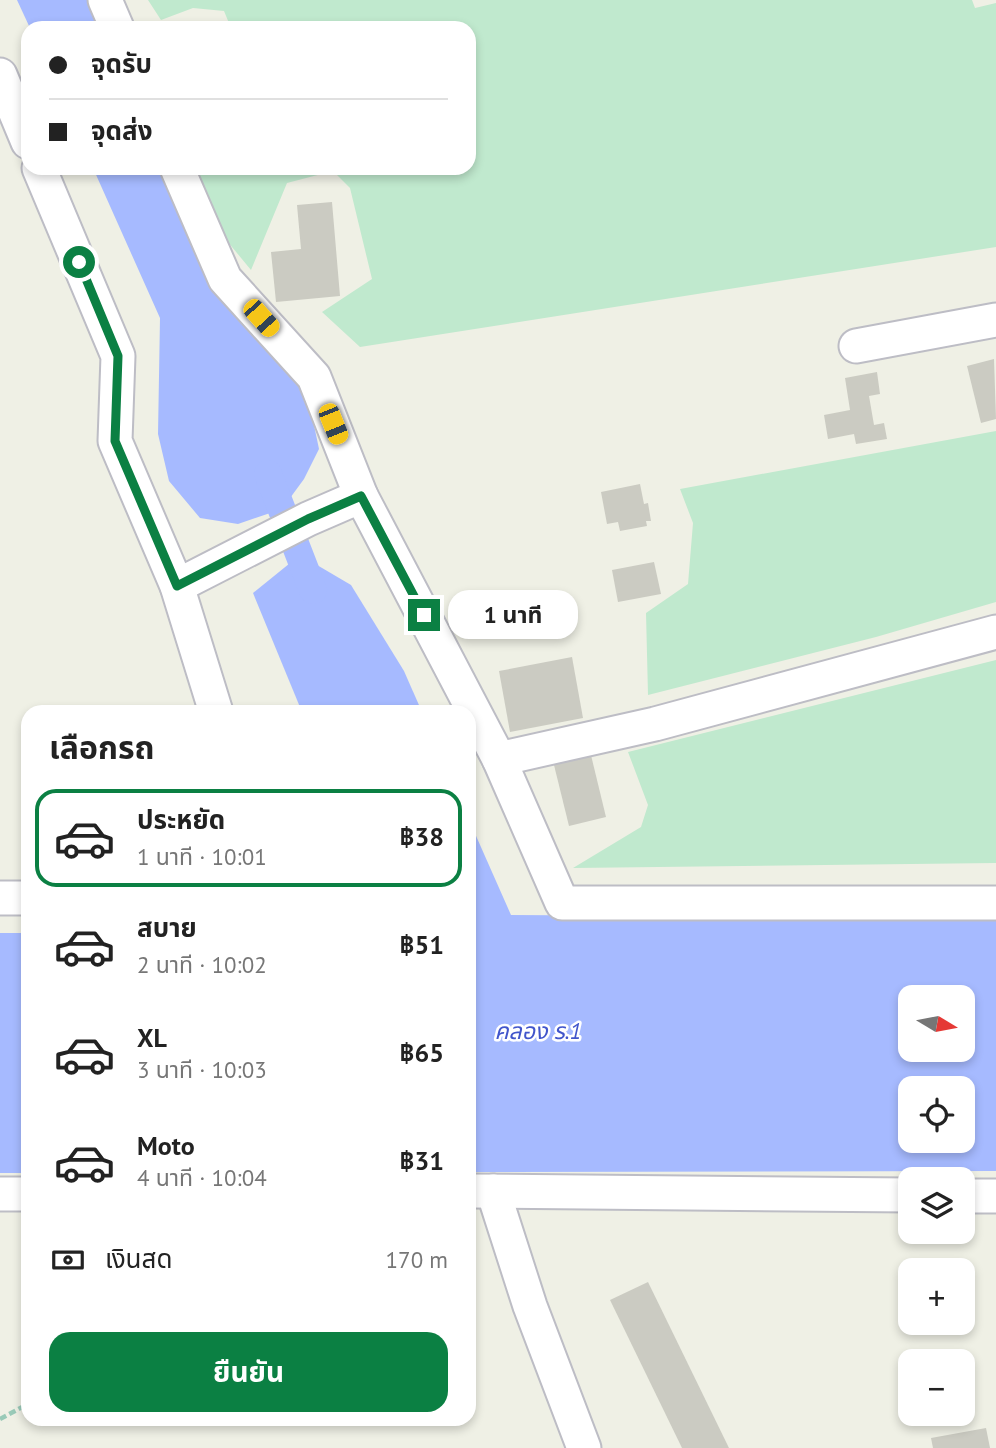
<!DOCTYPE html>
<html lang="th">
<meta charset="utf-8">
<style>
body{margin:0;font-family:"PT Sans","Noto Sans Thai",sans-serif;background:#f6f6f6;color:#222;height:100vh;display:flex;flex-direction:column;font-size:26px;white-space:nowrap}
*{box-sizing:border-box;margin:0}
p{font-size:23px;color:#767676}
.icon{flex:none;width:38px;height:38px;fill:none;stroke:currentColor;stroke-width:2;stroke-linecap:round;stroke-linejoin:round}
.map{position:relative;flex:1;overflow:hidden}
.side{position:absolute;left:21px;top:705px;width:455px;height:721px;display:flex;flex-direction:column;background:#fff;border-radius:21px;box-shadow:0 4px 10px #0003}
.side>*{flex:none}
.hud{position:absolute;left:21px;top:21px;width:455px;height:154px;border-radius:21px;box-shadow:0 4px 10px #0003;display:grid;align-content:center;height:154px;padding:0 28px;background:#fff}
.needle{width:46px;rotate:100deg}
.tools{position:absolute;left:898px;top:985px;display:grid;gap:14px}
.tools a{display:grid;place-items:center;width:77px;height:77px;border-radius:14px;background:#fff;box-shadow:0 4px 10px #0003;font-size:35px}
.end{position:absolute;width:32px;height:32px;margin:-16px;border:9px solid #0b8043;background:#fff;box-shadow:0 0 0 4px #fff}
.from{border-radius:50%}
.bubble{position:absolute;height:49px;border-radius:21px;background:#fff;box-shadow:0 4px 10px #0003;font-size:23px;font-weight:700;line-height:49px;text-align:center}
.car{position:absolute;width:21px;height:42px;margin:-21px -10px;border-radius:9px;box-shadow:0 0 5px 2px #0007;background:linear-gradient(#f5c518 24%,#345 0 40%,#f5c518 0 76%,#345 0 86%,#f5c518 0)}
.hud b{display:flex;align-items:center;gap:24px;height:66px;font-size:26px}
.hud b+b{border-top:2px solid #e0e0e0}
.hud i{width:18px;height:18px;background:#222}
ul{padding:0;list-style:none}
li{display:flex;align-items:center;gap:21px;height:98px;margin:0 14px 10px;padding:0 14px;border:4px solid transparent;border-radius:21px}
li div{flex:1}
li b{display:block;font-size:26px}
li em{font-style:normal;font-weight:700}
li.active{border-color:#0b8043}
li>.icon{width:63px;height:63px;stroke-width:1.5}
h2{padding:0 28px;font-size:32px;line-height:84px}
.pay{display:flex;align-items:center;gap:18px;height:77px;padding:0 28px;font-size:26px}
.pay p{margin-inline-start:auto}
.cta{display:flex;gap:14px;margin-top:auto;padding:14px 28px}
.cta a{flex:1;height:80px;border-radius:21px;background:#0b8043;color:#fff;font-size:28px;font-weight:700;line-height:80px;text-align:center}
.map>svg:first-child{display:block}
</style>
<div class="map">
<svg width="996" height="1448" viewBox="0 0 996 1448">
<rect width="100%" height="100%" fill="#eff0e5"/>
<!-- green -->
<g fill="#c0e9ce">
<polygon points="148,0 972,0 975,8 996,3 996,247 360,347 322,312 372,279 350,188 333,171 287,183 251,270 189,195 185,168 469,168 469,28 231,28 224,11 193,8 161,20"/>
<polygon points="996,431 996,602 876,637 648,695 646,613 688,584 693,523 680,489"/>
<polygon points="996,660 996,863 573,868 641,827 648,805 628,752"/>
</g>
<!-- water -->
<g fill="#a6baff" fill-rule="evenodd">
<polygon points="17,0 95,0 107,28 30,28"/>
<polygon points="93,168 166,168 296,371 310,406 319,449 304,479 282,509 238,524 200,518 169,481 158,434 160,318"/>
<polygon points="300,555 351,585 404,671 422,712 302,712 253,593"/>
<path d="M469 820 511 915 996 918V1171L469 1172ZM910 998H962V1050H910ZM910 1088H962V1141H910Z"/>
<rect x="0" y="933" width="28" height="240"/>
</g>
<g fill="none" stroke-linecap="round" stroke-linejoin="round">
<!-- canal -->
<polyline stroke="#a6baff" stroke-width="28" points="268,474 313,590"/>
</g>
<!-- building -->
<g fill="#cbcbc2">
<polygon points="332,202 340,296 276,302 271,252 301,249 297,205"/>
<polygon points="994,359 996,419 981,423 967,366"/>
<polygon points="877,372 880,394 869,396 874,425 884,423 887,439 856,444 854,434 828,439 824,415 850,410 845,378"/>
<polygon points="640,484 644,504 648,503 651,521 646,521 647,526 620,531 618,522 607,524 601,492"/>
<polygon points="654,562 661,594 618,602 612,570"/>
<polygon points="572,657 583,718 510,732 499,671"/>
<polygon points="590,751 606,817 569,826 553,761"/>
<polygon points="648,1282 729,1448 682,1448 610,1300"/>
<polygon points="986,1428 990,1448 933,1448 931,1438"/>
</g>
<g fill="none" stroke-linecap="round" stroke-linejoin="round">
<!-- minor casing -->
<g stroke="#bdbdc5" stroke-width="37">
<g id="minor">
<polyline points="105,0 117,28"/>
<polyline points="0,75 28,142"/>
<polyline points="39,168 118,356 115,441 177,586 216,712"/>
<polyline points="177,168 225,279 314,377 361,496"/>
<polyline points="856,346 996,320"/>
<polyline points="177,586 308,519 361,496 499,759 562,903 996,903"/>
<polyline points="499,759 655,724 996,632"/>
<polyline points="0,898 28,898"/>
<polyline points="469,1191 910,1195"/>
<polyline points="493,1191 530,1306 584,1448"/>
<polyline points="0,1194 28,1194"/>
<polyline points="962,1196 996,1196"/>
</g>
</g>
<!-- path -->
<polyline stroke="#99cab8" stroke-width="4.5" stroke-dasharray="7 3.5" stroke-linecap="butt" points="0,1419 28,1404"/>
<!-- minor -->
<use href="#minor" stroke="#fff" stroke-width="33"/>
</g>
<g fill="none" stroke-linecap="round" stroke-linejoin="round">
<!-- route -->
<polyline stroke="#0b8043" stroke-width="9" points="79,262 118,356 115,441 177,586 308,519 361,496 424,615"/>
</g>
<g text-anchor="middle" stroke-width="5" stroke-linejoin="round" paint-order="stroke">
<!-- water labels -->
<g font-size="23" font-style="italic" fill="#4155cb" stroke="#fff">
<text x="538" y="1039">คลอง ร.1</text>
</g>
</g>
</svg>
<div class="tools">
<a><svg class="needle" viewBox="-14 -14 28 28"><path d="M0-13l5 13h-10z" fill="#e53935"/><path d="M0 13l5-13h-10z" fill="#767676"/></svg></a>
<a><svg class="icon" aria-label="locate" viewBox="0 0 24 24"><circle cx="12" cy="12" r="6"/><path d="M12 2v4M12 18v4M2 12h4M18 12h4"/></svg></a>
<a><svg class="icon" aria-label="layers" viewBox="0 0 24 24"><path d="M12 4l9 5-9 5-9-5zM3 14l9 5 9-5"/></svg></a>
<a>+</a>
<a>−</a>
</div>
<i class="end from" style="left:79px;top:262px"></i>
<i class="end" style="left:424px;top:615px"></i>
<div class="bubble" style="left:448px;top:590px;width:130px">1 นาที</div>
<i class="car" style="left:261px;top:318px;rotate:138deg"></i>
<i class="car" style="left:333px;top:424px;rotate:158deg"></i>
<div class="hud">
<b><i class="from"></i>จุดรับ</b>
<b><i></i>จุดส่ง</b>
</div>
<section class="side">
<h2>เลือกรถ</h2>
<ul>
<li class="active"><svg class="icon" aria-label="car" viewBox="0 0 24 24"><path d="M5 17H2v-5l4-1 3-4h7l3 4 3 1v5h-3M9 17h6M6 11h13"/><circle cx="7" cy="17" r="2"/><circle cx="17" cy="17" r="2"/></svg><div><b>ประหยัด</b><p>1 นาที · 10:01</p></div><em>฿38</em></li>
<li><svg class="icon" aria-label="car" viewBox="0 0 24 24"><path d="M5 17H2v-5l4-1 3-4h7l3 4 3 1v5h-3M9 17h6M6 11h13"/><circle cx="7" cy="17" r="2"/><circle cx="17" cy="17" r="2"/></svg><div><b>สบาย</b><p>2 นาที · 10:02</p></div><em>฿51</em></li>
<li><svg class="icon" aria-label="car" viewBox="0 0 24 24"><path d="M5 17H2v-5l4-1 3-4h7l3 4 3 1v5h-3M9 17h6M6 11h13"/><circle cx="7" cy="17" r="2"/><circle cx="17" cy="17" r="2"/></svg><div><b>XL</b><p>3 นาที · 10:03</p></div><em>฿65</em></li>
<li><svg class="icon" aria-label="car" viewBox="0 0 24 24"><path d="M5 17H2v-5l4-1 3-4h7l3 4 3 1v5h-3M9 17h6M6 11h13"/><circle cx="7" cy="17" r="2"/><circle cx="17" cy="17" r="2"/></svg><div><b>Moto</b><p>4 นาที · 10:04</p></div><em>฿31</em></li>
</ul>
<div class="pay"><svg class="icon" aria-label="cash" viewBox="0 0 24 24"><path d="M3 7h18v10H3z"/><circle cx="12" cy="12" r="2"/></svg>เงินสด<p>170 m</p></div>
<div class="cta"><a>ยืนยัน</a></div>
</section>
</div>
